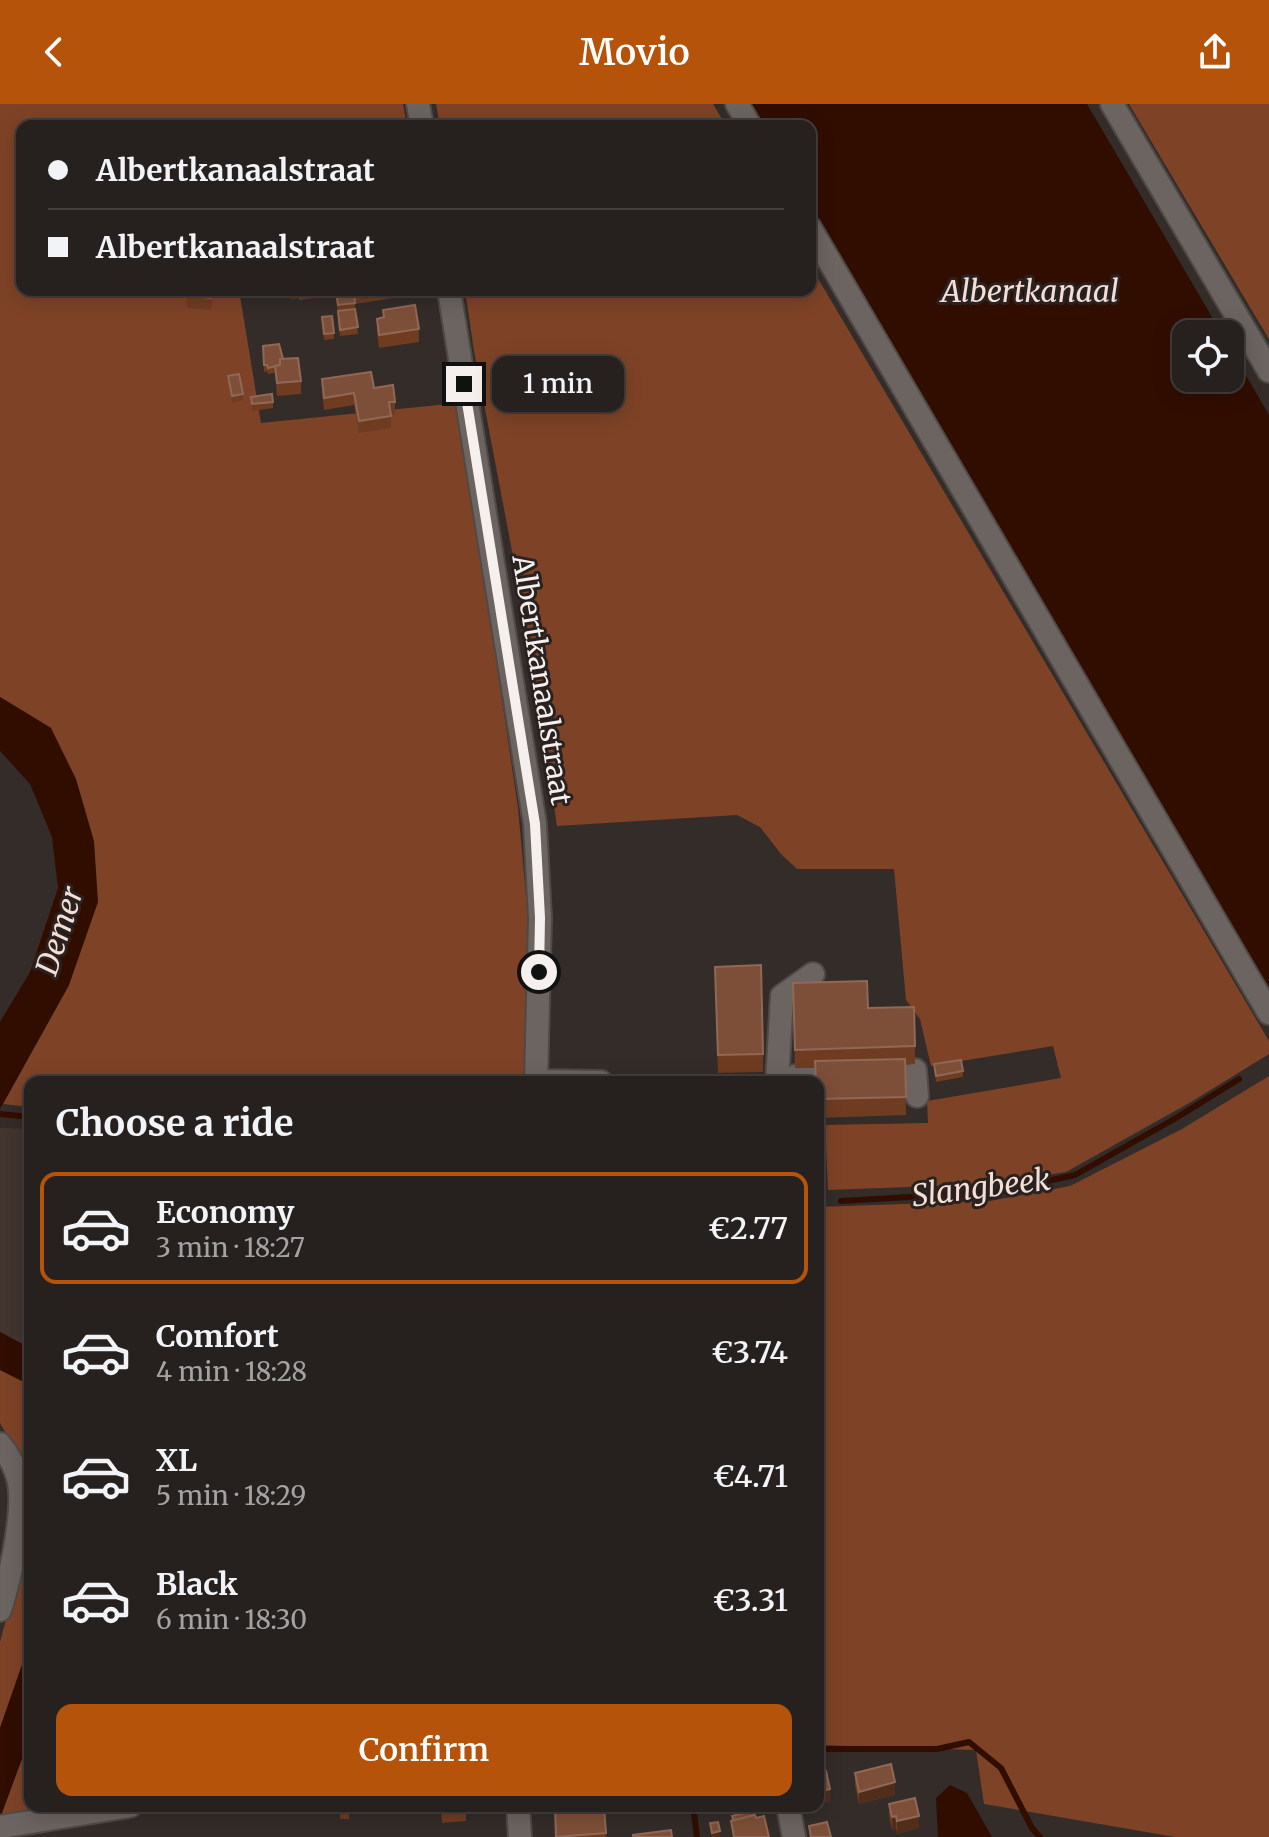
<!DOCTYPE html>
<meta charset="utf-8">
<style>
body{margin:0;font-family:Merriweather,serif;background:#322e2c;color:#f1f3f6;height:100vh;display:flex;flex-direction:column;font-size:30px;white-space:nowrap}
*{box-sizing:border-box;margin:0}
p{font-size:26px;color:#a4a3a4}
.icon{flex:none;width:44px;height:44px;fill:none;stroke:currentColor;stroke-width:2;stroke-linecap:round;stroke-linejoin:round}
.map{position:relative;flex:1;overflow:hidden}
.drawer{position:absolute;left:24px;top:972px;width:800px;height:736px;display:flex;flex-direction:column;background:#26211f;border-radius:16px;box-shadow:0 4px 20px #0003,0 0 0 2px #423e3d}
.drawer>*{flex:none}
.guide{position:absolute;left:16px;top:16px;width:800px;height:176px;border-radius:16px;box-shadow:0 4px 20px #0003,0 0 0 2px #423e3d;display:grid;align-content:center;height:176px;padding:0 32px;background:#26211f}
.tools{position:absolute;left:1172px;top:216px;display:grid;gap:16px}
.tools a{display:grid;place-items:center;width:72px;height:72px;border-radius:16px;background:#26211f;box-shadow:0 4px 20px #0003,0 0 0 2px #423e3d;font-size:40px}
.end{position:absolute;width:36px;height:36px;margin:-18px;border:10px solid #f5f0ee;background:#111;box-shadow:0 0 0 4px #111}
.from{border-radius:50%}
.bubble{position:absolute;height:56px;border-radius:16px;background:#26211f;box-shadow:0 4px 20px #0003,0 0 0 2px #423e3d;font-size:26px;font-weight:600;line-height:56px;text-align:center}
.guide b{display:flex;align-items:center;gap:28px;height:76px;font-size:30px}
.guide b+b{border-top:2px solid #423e3d}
.guide i{width:20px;height:20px;background:#f1f3f6}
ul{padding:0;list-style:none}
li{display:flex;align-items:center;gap:24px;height:112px;margin:0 16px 12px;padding:0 16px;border:4px solid transparent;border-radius:16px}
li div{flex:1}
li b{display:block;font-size:30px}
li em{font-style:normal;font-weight:600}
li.selected{border-color:#b45309}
li>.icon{width:72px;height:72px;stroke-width:1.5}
h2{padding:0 32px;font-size:36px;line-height:96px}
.action{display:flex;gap:16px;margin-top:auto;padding:16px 32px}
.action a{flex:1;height:92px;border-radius:16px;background:#b45309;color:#fff;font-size:32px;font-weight:600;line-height:92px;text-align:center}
header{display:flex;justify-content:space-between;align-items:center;height:104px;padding:0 32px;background:#b45309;color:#fff;font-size:36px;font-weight:600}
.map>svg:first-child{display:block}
</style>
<header><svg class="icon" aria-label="back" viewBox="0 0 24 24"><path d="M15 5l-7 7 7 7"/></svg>Movio<svg class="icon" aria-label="share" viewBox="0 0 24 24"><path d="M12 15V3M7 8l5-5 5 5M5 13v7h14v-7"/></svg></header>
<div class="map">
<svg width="1269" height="1733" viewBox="0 0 1269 1733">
<rect width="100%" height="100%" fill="#332c29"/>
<!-- built -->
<polygon fill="#42352f" points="0,1024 30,1025 30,1244 0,1228"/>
<!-- green -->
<g fill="#7e4327">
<polygon points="0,0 403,0 407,22 22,22 22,186 239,186 261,319 458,299 518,704 532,858 527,978 30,978 30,1003 3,1000 69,881 51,624 0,593"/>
<polygon points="436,0 713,0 726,22 440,22"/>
<polygon points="1129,0 1269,0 1269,235"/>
<polygon points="810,161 1269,937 1269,950 1191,998 1066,1068 990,1080 828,1086 825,1021 928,1019 927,997 1061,974 1053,942 931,962 920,915 906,896 894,765 797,765 781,750 760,723 737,711 557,722 531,547 474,247 465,186 810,186"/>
<polygon points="1269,972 1269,1733 1175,1733 984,1700 976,1646 818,1641 818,1103 990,1097 1070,1082 1182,1025"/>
<polygon points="0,1266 30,1281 30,1384 12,1340 0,1319"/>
<polygon points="30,1406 30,1538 0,1624 0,1538 26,1441"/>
<polygon points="30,1633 30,1702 76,1702 1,1712"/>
</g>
<!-- water -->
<g fill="#310d00">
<polygon points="752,0 1087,0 1222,230 1186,230 1186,274 1230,274 1230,244 1269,311 1269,884 810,99 810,22 765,22"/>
<polygon points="0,593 51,624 76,675 94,737 98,798 69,881 0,1005 0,918 30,868 58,784 52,733 30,680 0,647"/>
<polygon points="0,1228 30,1244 30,1281 0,1266"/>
<polygon points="30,1538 30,1633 0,1714 0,1624"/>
<polygon points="950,1681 967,1689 992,1733 938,1733 936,1694"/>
</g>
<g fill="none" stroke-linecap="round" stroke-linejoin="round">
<!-- stream -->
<g stroke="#310d00" stroke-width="6">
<polyline points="0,1010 30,1013"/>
<polyline points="841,1097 997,1088 1075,1071 1176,1014 1239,975"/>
<polyline points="818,1098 822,1098"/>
<polyline points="818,1645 937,1645 969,1638 1001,1664 1032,1724 1040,1733"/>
<polyline points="693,1702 697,1733"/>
</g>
<!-- minor casing -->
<g stroke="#4f4a47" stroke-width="26">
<g id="minor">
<polyline points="418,0 422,22"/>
<polyline points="737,0 750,22"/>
<polyline points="1112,0 1269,267"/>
<polyline points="810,124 1269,909"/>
<polyline points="449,186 535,720 540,814 536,978"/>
<polyline points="878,968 915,966 917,992"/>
<polyline points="536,977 601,978"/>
<polyline points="777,978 782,892 813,870"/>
<polyline points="783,978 796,972 844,970"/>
<path d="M0 1340C7 1349 15 1363 18 1374 26 1404 10 1475 0 1506"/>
<polyline points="518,1702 520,1733"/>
<polyline points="788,1702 794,1733"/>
<polyline points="0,1723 130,1702"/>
</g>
</g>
<!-- minor -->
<use href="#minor" stroke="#6c6460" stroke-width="22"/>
</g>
<!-- wall -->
<g fill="#6f3c22">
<polygon points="187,186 213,186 211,206 187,204"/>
<polygon points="290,186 413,186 413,191 355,200 358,230 340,232 336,191 299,196 299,194 291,195"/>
<polygon points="383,206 419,225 419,238 379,244 377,227 377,215 383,214"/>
<polygon points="322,213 334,229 334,235 324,236"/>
<polygon points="263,242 283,255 301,277 301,290 277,292 275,269 268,270 267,267 264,268"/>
<polygon points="228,272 243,290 243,296 232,299"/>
<polygon points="322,275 374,284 395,298 395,310 391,311 391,324 359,329 354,301 324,306 322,287"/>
<polygon points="251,293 273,298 273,304 252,307"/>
<polygon points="793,879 868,904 915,942 915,960 905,961 906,1011 818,1014 818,978 815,978 815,964 795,964"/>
<polygon points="715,881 763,950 763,968 718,969"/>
<polygon points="934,960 963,967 963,973 936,978"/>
<polygon points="855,1669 895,1691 859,1700 855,1681"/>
<polygon points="889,1700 919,1724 897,1730 896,1725 892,1726 889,1712"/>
<rect x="340" y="1702" width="9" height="13"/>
<polygon points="441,1702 466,1702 466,1717 442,1719"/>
<polygon points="604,1702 606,1733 556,1733 555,1705"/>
</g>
<!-- shaded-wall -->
<g fill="#512d1c">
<polygon points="895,1678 895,1691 859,1700 859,1688"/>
<polygon points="830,1685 830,1698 818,1700 818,1688"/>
<polygon points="725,1702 759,1702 759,1703 725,1710"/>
<polygon points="896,1712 896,1725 892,1726 892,1713"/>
<polygon points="919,1712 919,1724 897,1730 897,1717"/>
<polygon points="720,1727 720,1733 712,1733 712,1729"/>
</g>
<!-- building -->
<g fill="#7d4f38" stroke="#906855" stroke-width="2">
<polygon points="187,186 212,186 211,194 187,191"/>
<polygon points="350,186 365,186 354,188 355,199 338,201 336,188"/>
<polygon points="415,201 419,225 379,231 377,215 384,213 383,206"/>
<polygon points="355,205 358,223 340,226 338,207"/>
<polygon points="332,212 334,229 324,230 322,213"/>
<polygon points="279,240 283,255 280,255 280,261 268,264 267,261 264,261 263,242"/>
<polygon points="298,254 301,277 277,279 275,262 280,261 280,255"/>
<polygon points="371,268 374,284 393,281 395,298 389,298 391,312 359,317 354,289 324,294 322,275"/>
<polygon points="239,270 243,290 232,292 228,272"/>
<polygon points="272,290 273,298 252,300 251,293"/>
<polygon points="761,861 763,950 718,951 715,863"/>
<polygon points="867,877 868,904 914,903 915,942 795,946 793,879"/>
<polygon points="905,955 906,993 818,995 818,978 816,978 815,957"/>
<polygon points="961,956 963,967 936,972 934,960"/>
<polygon points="891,1660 895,1678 859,1688 855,1669"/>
<polygon points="826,1667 830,1685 818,1688 818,1669"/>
<polygon points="915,1694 919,1712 897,1717 896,1712 892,1713 889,1700"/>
<rect x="340" y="1702" width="9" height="7"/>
<polygon points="441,1702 466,1702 466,1705 442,1706"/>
<polygon points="604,1702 606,1729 556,1733 555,1705"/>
<polygon points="753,1707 754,1712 733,1716 732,1712"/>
<polygon points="755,1711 756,1714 764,1712 769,1733 734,1733 731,1717"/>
<polygon points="718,1718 720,1727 712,1729 710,1719"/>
<polygon points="827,1718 831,1733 811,1733 809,1722"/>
<polygon points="671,1726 672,1733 633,1733 633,1731"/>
</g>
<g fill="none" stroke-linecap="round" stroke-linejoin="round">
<!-- route -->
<polyline stroke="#f5f0ee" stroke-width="10" points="464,280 535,720 540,814 539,868"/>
</g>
<g text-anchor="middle" stroke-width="6" stroke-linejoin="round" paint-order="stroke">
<!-- street labels -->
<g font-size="28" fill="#f5f0ee" stroke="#292220">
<text transform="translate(542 576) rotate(81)" y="10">Albertkanaalstraat</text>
</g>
<!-- water labels -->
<g font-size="30" font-style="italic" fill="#f5ded5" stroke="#292220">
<text x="1030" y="198">Albertkanaal</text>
<text transform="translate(60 827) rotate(-72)" y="10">Demer</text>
<text transform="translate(981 1084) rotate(-7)" y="10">Slangbeek</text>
</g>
</g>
</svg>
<div class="tools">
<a><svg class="icon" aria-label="locate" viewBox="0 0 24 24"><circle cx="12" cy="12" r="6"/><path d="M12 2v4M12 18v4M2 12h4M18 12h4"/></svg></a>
</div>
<i class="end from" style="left:539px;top:868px"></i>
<i class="end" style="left:464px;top:280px"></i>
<div class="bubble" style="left:492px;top:252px;width:132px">1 min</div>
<div class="guide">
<b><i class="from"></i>Albertkanaalstraat</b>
<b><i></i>Albertkanaalstraat</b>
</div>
<section class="drawer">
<h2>Choose a ride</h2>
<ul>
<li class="selected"><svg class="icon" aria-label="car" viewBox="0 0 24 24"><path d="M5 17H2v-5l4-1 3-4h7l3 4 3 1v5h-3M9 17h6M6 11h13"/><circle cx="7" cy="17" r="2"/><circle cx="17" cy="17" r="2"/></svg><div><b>Economy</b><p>3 min · 18:27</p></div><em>€2.77</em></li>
<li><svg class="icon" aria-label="car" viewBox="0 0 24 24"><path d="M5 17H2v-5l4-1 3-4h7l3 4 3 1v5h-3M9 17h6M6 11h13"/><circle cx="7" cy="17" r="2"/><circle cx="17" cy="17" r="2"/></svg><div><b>Comfort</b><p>4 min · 18:28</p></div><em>€3.74</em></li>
<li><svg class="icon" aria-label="car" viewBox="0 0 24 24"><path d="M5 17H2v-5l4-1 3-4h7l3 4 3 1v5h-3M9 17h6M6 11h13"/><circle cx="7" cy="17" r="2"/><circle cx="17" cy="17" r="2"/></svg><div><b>XL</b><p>5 min · 18:29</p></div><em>€4.71</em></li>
<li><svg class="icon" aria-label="car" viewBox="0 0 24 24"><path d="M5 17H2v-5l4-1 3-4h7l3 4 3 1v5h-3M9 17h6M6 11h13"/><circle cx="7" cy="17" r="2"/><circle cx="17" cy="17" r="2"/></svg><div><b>Black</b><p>6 min · 18:30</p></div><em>€3.31</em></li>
</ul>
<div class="action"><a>Confirm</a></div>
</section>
</div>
